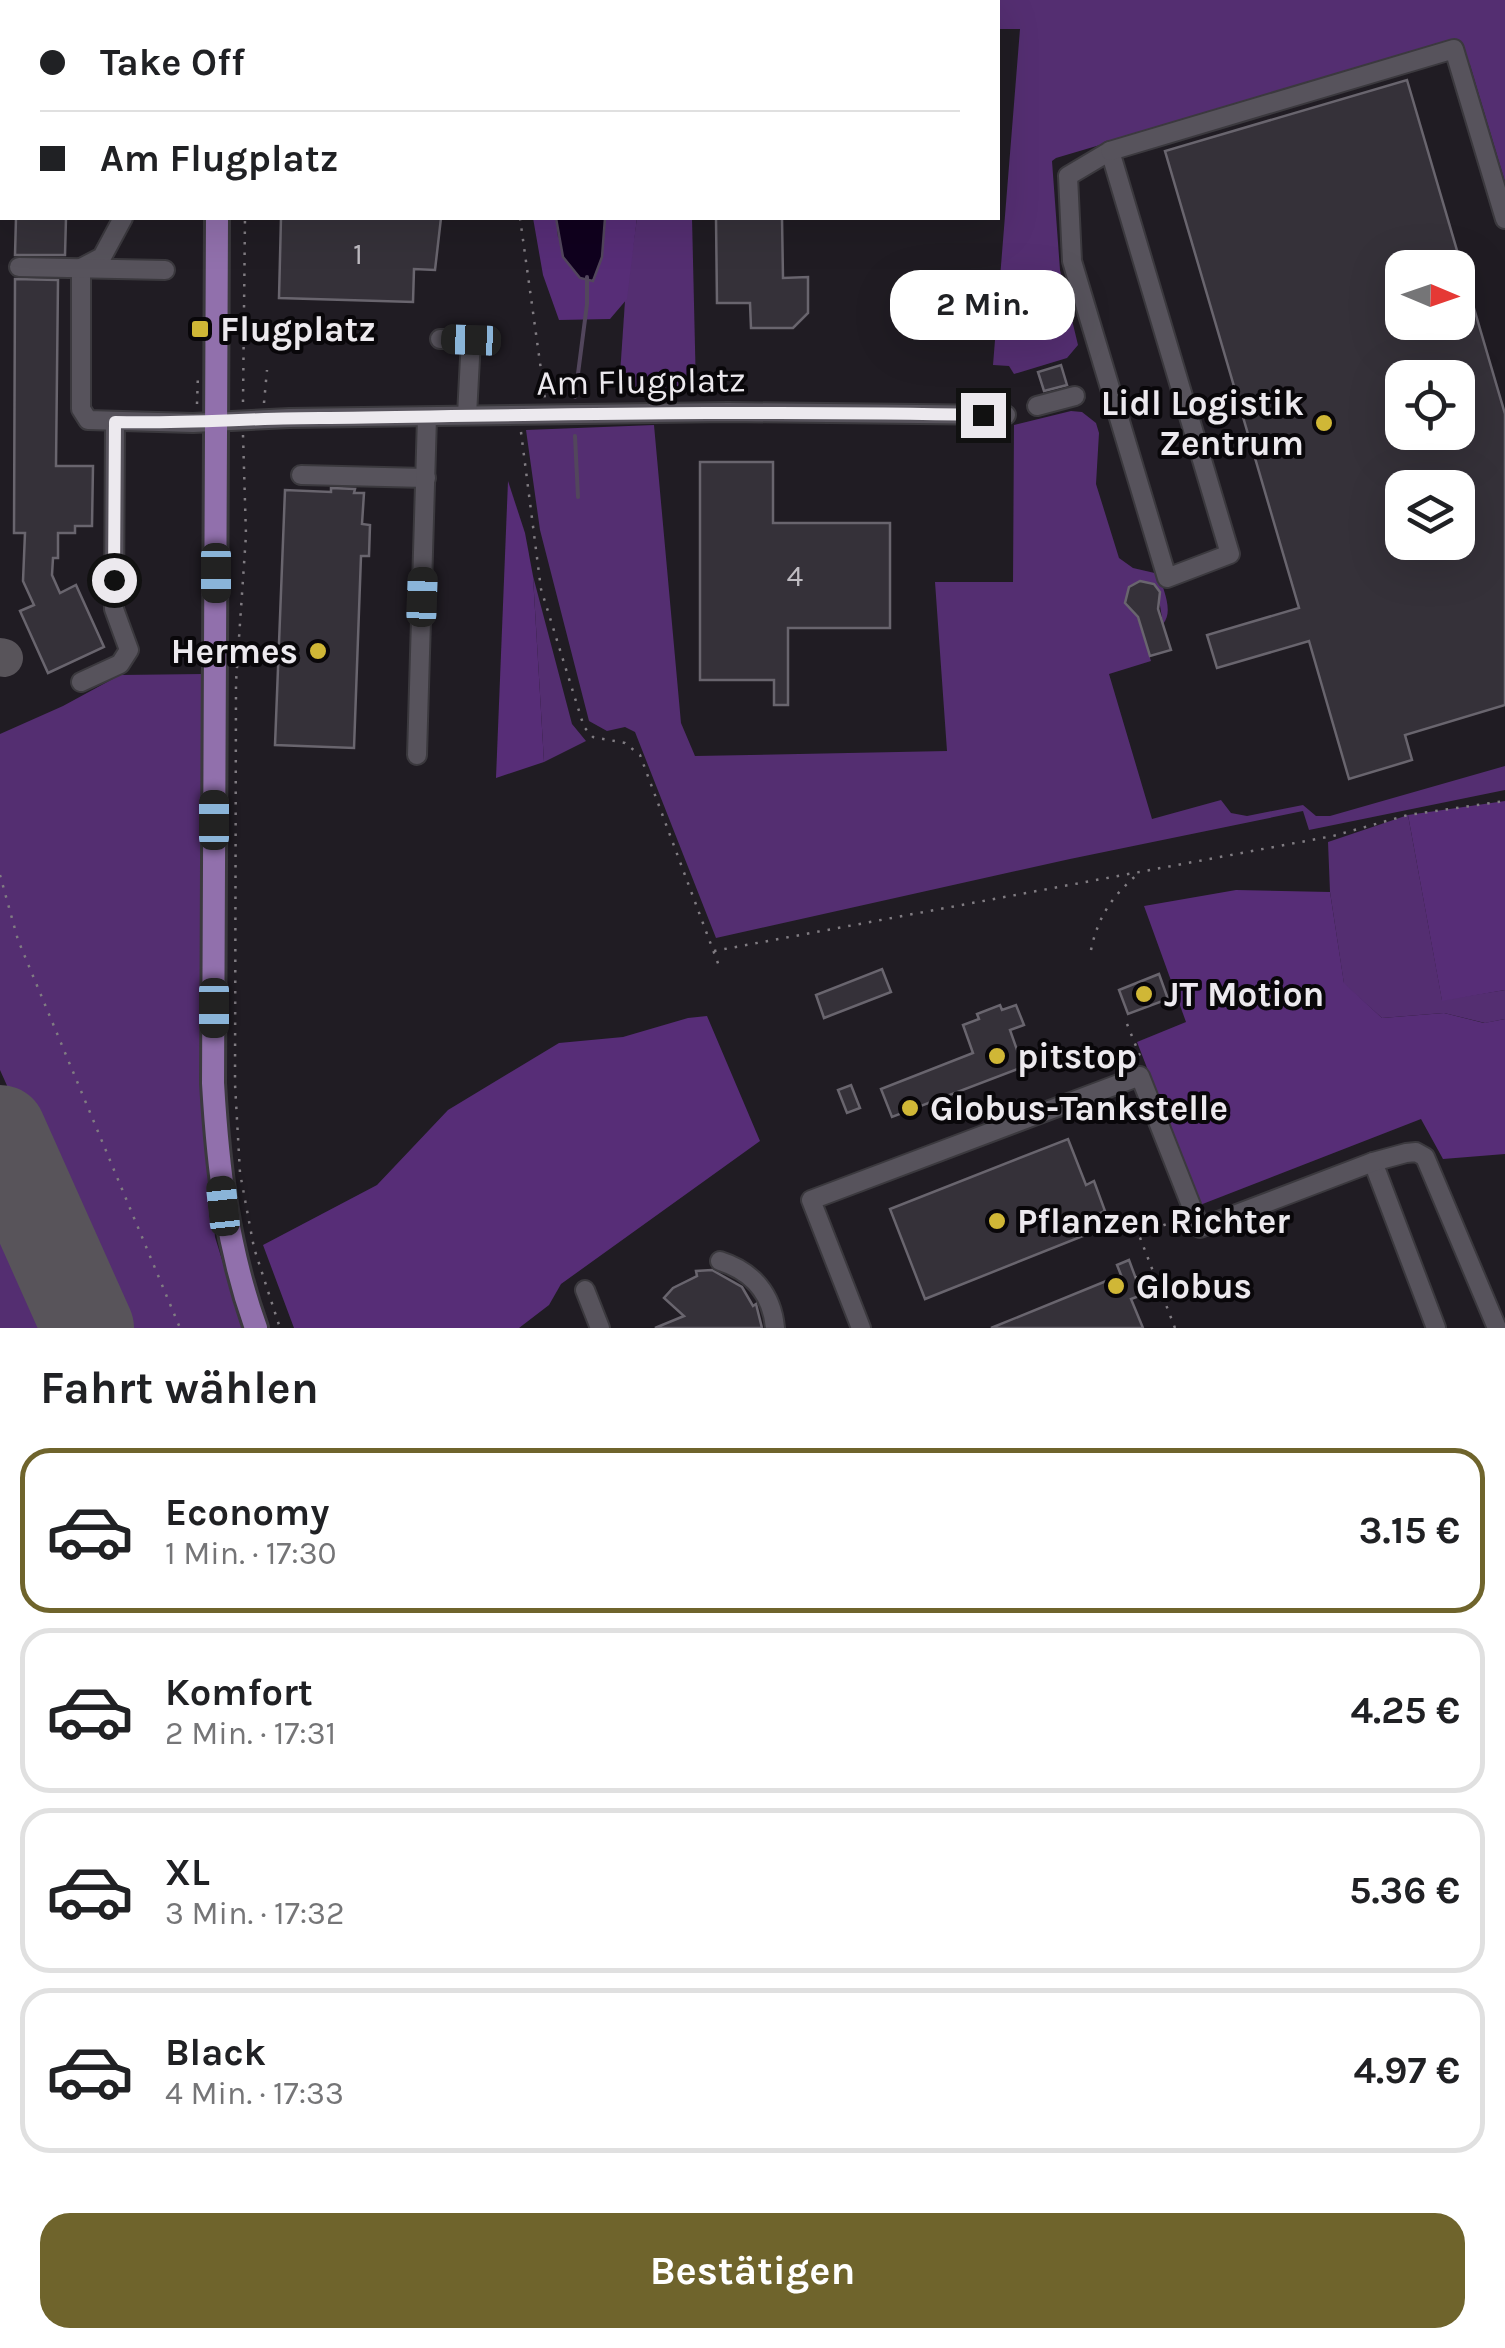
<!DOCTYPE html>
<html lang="de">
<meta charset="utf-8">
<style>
body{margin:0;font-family:Karla,sans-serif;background:#f6f6f6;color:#202124;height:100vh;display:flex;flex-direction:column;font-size:38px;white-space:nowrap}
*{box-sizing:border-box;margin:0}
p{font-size:32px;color:#757577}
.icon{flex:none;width:55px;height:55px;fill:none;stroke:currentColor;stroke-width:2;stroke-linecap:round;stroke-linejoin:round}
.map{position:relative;height:1328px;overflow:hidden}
.drawer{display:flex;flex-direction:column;background:#fff;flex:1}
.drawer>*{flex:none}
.banner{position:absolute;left:0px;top:0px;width:1000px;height:220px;box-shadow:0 10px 40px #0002;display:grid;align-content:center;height:220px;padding:0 40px;background:#fff}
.needle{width:65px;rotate:92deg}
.tools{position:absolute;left:1385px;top:250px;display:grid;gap:20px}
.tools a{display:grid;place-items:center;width:90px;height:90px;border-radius:20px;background:#fff;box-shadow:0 10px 40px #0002;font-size:50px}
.end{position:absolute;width:45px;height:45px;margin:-22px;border:12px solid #ece9ee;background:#111;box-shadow:0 0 0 5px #111}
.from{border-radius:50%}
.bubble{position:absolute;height:70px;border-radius:30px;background:#fff;box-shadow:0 10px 40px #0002;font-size:32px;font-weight:700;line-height:70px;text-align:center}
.car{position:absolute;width:30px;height:60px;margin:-30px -15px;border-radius:12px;box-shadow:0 0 8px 2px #0007;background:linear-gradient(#222 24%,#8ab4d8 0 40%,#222 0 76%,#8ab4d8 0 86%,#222 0)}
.banner b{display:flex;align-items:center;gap:35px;height:95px;font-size:38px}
.banner b+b{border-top:2px solid #e0e0e0}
.banner i{width:25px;height:25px;background:#202124}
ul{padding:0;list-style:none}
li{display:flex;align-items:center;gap:30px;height:165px;margin:0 20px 15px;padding:0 20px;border:5px solid #e0e0e0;border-radius:30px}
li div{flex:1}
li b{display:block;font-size:38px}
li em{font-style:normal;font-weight:700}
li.on{border-color:#6f642c}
li>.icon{width:90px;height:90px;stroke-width:1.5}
h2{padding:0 40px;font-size:45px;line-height:120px}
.action{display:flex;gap:20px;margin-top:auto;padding:20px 40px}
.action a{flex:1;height:115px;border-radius:30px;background:#6f642c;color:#fff;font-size:40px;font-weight:700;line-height:115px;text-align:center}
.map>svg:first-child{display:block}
</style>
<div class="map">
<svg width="1505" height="1328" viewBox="0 0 1505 1328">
<rect width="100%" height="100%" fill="#201c23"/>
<!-- green -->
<g fill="#542e71">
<path d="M549 0H1505V182L1470 65C1463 51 1457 44 1440 44L1056 158 1052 161 1060 270 1078 345 1067 358 1014 374 1009 366 993 365 1020 29H998V2Z"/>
<polygon points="637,218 692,218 696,390 619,389 625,301"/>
<path d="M1071 411 1082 412 1096 423 1099 433 1096 484 1119 558 1133 568 1159 574C1163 590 1174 611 1163 624L1157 587 1140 581 1129 587 1125 603 1137 616 1151 661 1109 674 1152 819 1221 800 1231 813 1247 816 1303 805 1316 816H1330L1505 766V790L1309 830 1303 811 1070 859 716 938 635 732 625 727 607 731 589 721 540 530 526 430 654 425 681 723 695 756 947 751 935 582H1013L1014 425Z"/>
<polygon points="533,576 572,724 586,741 544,762"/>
<polygon points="203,674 206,1131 215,1237 243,1328 116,1328 0,1070 0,734 63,706 120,675"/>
<polygon points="1408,815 1442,1000 1505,990 1505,1019 1485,1023 1444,1013 1382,1018 1344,984 1330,892 1328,842"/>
<polygon points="0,1192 61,1328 0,1328"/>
</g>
<!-- forest -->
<g fill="#572d77">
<polygon points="533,218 556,218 558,237 602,257 605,218 637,218 627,299 610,319 559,320 543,275"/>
<polygon points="508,481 525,533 533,576 544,762 496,778"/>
<polygon points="1505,801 1505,990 1442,1001 1408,815"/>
<polygon points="1236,890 1330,892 1344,983 1382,1018 1444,1013 1484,1023 1505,1019 1505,1154 1443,1159 1421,1119 1200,1205 1137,1042 1186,1022 1144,906"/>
<polygon points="707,1016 760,1141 561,1284 549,1305 519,1328 294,1328 263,1245 377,1185 448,1110 559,1043 623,1037 688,1018"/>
</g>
<!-- water -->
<polygon fill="#10001e" stroke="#52465c" stroke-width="2.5" points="556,218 605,218 602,257 593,281 580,278 563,257"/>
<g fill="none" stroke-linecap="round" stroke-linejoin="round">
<!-- stream -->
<g stroke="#52465c" stroke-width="4">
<polyline points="532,0 532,2"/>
<polyline points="575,397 587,304 587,277"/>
<polyline points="575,436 578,497"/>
</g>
<!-- taxiway -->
<polyline stroke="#58545a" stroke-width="38" points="0,657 4,658"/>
<!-- runway -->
<polyline stroke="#58545a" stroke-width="92" points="0,1131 88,1328"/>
</g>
<!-- building -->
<g fill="#353139" stroke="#69656e" stroke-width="2.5" fill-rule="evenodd">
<path d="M1407 80 1505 414V705L1405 735 1412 760 1349 779 1309 641 1217 668 1207 635 1299 608 1165 151ZM1402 268H1458V322H1402ZM1402 378H1458V432H1402ZM1402 488H1458V542H1402Z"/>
<polygon points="16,218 66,218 65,255 15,255"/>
<polygon points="281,218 441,218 435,270 414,269 413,302 279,298"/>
<polygon points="716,218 782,218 783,278 808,277 808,313 793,328 751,328 750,303 717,303"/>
<polygon points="15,279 58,280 56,466 93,466 92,526 75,526 75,533 58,533 58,558 53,558 52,575 60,593 76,585 104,647 48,673 20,611 34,605 23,581 25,533 14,533"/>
<polygon points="1061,365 1067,385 1044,391 1038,372"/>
<polygon points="700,462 773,462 773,523 890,523 890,628 788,628 788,705 774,705 774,680 700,680"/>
<polygon points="331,488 355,489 354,493 364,493 362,524 370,525 369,556 361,556 354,748 275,745 285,490 331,492"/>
<polygon points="1140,581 1154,584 1160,592 1158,609 1171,650 1150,656 1138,617 1125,603 1129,587"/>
<polygon points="882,969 891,992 824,1018 816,995"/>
<polygon points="1159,974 1168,999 1128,1014 1119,990"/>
<polygon points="1000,1005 1002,1010 1016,1005 1024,1025 1010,1030 1023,1067 892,1117 881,1089 973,1053 963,1025 979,1019 977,1014"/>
<polygon points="851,1085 860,1108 847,1113 838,1090"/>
<polygon points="1068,1139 1086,1185 1094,1181 1105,1211 1098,1214 1103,1228 925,1299 890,1209"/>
<polygon points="1129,1260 1142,1295 1131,1299 1143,1328 991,1328 1121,1275 1117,1265"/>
<polygon points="712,1270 742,1287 753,1306 756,1304 762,1328 655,1328 684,1316 664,1298 673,1288 697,1276 696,1271"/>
</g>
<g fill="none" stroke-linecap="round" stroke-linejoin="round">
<!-- minor casing -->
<g stroke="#3b393e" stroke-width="22">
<g id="minor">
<polygon points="1110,151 1230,554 1167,578 1072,261 1068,176"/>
<polyline points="1110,151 1454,49 1505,219"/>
<polyline points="123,218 102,257 81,268 81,409 88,420 193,423 289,418 728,412 1006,415"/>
<polyline points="19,267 165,270"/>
<polyline points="440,339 471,339 467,415"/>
<polyline points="1037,406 1075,396"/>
<polyline points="301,475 426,478"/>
<polyline points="81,682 120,664 129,650 114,609 115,422"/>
<polyline points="417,755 427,417"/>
<polyline points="1373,1162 1436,1328"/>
<path d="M720 1261C752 1271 772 1294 775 1328"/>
<polyline points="585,1290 600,1328"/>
<polyline points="861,1328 811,1200 1140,1076 1200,1228 1373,1162 1406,1153 1416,1152 1425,1157 1497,1328"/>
</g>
</g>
<!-- major casing -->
<g stroke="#3b393e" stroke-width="28">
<g id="major">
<polyline points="225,2 225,0"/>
<path d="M217 218 213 1083C218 1168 227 1247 256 1328"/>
</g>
</g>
<!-- path -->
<g stroke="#807c82" stroke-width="2.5" stroke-dasharray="2.5 8" stroke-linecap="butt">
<polyline points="486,0 486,2"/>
<polyline points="21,2 27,0"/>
<polyline points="251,2 251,0"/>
<polyline points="0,11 2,10"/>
<polyline points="0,45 2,54"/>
<polyline points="520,218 545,399"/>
<polyline points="243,402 245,218"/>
<polyline points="264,403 267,370"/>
<polyline points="197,404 198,374"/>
<polyline points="521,432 541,589 584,727 593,737 625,743 640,755 719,966"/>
<polyline points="243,435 246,535 236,682 235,1084 240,1173 254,1248 280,1328"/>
<polyline points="0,875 18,940 180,1328"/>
<path d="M1091 950C1098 916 1113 895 1139 873"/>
<polyline points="714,951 1333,836 1408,815 1505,801"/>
<polyline points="1127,1024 1142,1061"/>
<polyline points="1135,1278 1151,1271"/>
<polyline points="1175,1328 1139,1235 1179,1219"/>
</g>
<!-- minor -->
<use href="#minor" stroke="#57535c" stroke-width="18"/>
<!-- major -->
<use href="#major" stroke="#9170ac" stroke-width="22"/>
</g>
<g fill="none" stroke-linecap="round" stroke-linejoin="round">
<!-- route -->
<path stroke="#ece9ee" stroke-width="12" d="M114 580 115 422C184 424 252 418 320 418 541 415 762 410 983 415"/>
</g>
<!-- markers -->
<g fill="#d0b736" stroke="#09070a" stroke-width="4">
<rect x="190" y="319" width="20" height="20" rx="5"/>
<circle cx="1324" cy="423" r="10"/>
<circle cx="318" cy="651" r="10"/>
<circle cx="1144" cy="994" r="10"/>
<circle cx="997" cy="1056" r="10"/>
<circle cx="910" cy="1108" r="10"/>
<circle cx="997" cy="1221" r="10"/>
<circle cx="1116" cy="1286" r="10"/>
</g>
<g text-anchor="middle" stroke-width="8" stroke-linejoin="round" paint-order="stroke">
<!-- number labels -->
<g font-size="30" fill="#bebbc1">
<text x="358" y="264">1</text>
<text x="795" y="586">4</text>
</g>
<!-- poi labels -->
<g font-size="35" font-weight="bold" fill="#ece9ee" stroke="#09070a" text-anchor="start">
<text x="220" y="341">Flugplatz</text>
<text x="1304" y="415" text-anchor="end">Lidl Logistik<tspan x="1304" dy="40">Zentrum</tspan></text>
<text x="298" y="663" text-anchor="end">Hermes</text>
<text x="1164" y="1006">JT Motion</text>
<text x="1017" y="1068">pitstop</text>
<text x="930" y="1120">Globus-Tankstelle</text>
<text x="1017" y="1233">Pflanzen Richter</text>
<text x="1136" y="1298">Globus</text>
</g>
<!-- street labels -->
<g font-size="35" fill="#ece9ee" stroke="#09070a">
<text transform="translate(641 381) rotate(-1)" y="12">Am Flugplatz</text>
</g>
</g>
</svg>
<div class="tools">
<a><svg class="needle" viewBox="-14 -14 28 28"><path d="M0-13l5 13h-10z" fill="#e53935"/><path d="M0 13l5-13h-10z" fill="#757577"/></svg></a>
<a><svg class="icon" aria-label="locate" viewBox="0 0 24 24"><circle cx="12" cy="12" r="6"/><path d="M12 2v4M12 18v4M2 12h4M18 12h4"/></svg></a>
<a><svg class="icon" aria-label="layers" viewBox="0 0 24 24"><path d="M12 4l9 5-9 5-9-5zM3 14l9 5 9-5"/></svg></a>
</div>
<i class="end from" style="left:114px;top:580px"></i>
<i class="end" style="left:983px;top:415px"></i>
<div class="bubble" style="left:890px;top:270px;width:185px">2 Min.</div>
<i class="car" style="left:471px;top:340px;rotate:272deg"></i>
<i class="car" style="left:216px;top:573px;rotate:180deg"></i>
<i class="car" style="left:422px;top:597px;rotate:2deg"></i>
<i class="car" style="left:214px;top:820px;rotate:0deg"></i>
<i class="car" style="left:214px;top:1008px;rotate:180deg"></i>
<i class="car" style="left:223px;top:1206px;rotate:354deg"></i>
<div class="banner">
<b><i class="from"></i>Take Off</b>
<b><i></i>Am Flugplatz</b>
</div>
</div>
<section class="drawer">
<h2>Fahrt wählen</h2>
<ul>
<li class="on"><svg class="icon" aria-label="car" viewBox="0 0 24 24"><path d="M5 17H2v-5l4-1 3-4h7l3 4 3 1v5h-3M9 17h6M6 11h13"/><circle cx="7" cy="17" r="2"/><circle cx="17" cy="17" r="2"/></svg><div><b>Economy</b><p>1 Min. · 17:30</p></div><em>3.15 €</em></li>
<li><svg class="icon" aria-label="car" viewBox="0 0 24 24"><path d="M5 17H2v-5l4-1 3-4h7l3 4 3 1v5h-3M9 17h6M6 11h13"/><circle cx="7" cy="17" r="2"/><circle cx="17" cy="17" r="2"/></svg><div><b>Komfort</b><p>2 Min. · 17:31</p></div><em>4.25 €</em></li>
<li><svg class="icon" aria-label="car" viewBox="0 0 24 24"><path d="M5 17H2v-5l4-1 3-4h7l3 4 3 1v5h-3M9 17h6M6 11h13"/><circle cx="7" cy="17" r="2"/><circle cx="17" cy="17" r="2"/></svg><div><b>XL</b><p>3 Min. · 17:32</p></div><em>5.36 €</em></li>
<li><svg class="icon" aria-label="car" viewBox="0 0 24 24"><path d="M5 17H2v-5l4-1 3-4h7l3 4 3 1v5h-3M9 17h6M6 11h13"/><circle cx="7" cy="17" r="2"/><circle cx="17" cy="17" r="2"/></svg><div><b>Black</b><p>4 Min. · 17:33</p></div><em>4.97 €</em></li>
</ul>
<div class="action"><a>Bestätigen</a></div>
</section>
